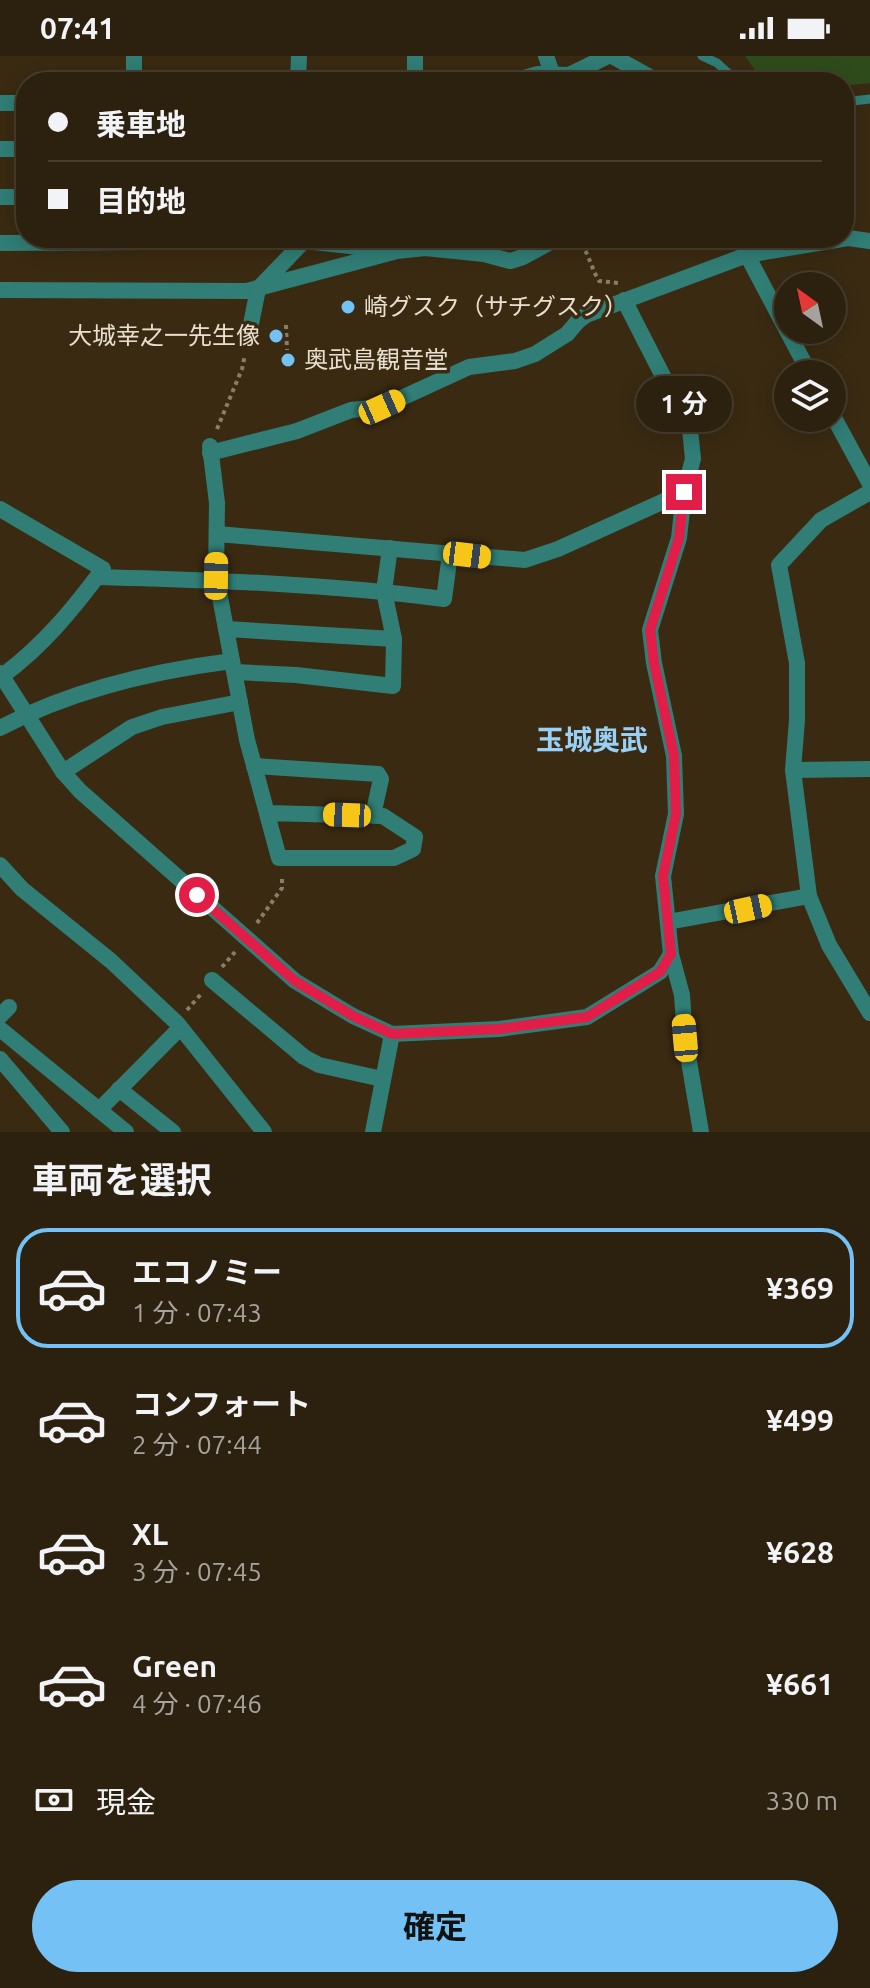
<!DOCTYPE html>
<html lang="ja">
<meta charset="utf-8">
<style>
body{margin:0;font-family:Ubuntu,"Noto Sans JP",sans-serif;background:#382d1c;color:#f1f3f6;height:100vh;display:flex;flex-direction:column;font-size:30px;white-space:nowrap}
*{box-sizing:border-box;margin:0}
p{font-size:26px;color:#a6a39e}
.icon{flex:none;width:44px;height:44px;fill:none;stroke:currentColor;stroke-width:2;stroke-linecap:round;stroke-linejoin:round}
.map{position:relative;height:1076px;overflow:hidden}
.drawer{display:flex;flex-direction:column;background:#2c200e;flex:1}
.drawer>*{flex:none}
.top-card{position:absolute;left:16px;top:16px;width:838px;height:176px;border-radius:32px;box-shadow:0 4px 20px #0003,0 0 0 2px #483e2e;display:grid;align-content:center;height:176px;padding:0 32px;background:#2c200e}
.needle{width:52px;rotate:327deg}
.fabs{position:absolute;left:774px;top:216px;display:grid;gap:16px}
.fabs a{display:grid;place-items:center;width:72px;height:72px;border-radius:50%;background:#2c200e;box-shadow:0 4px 20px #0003,0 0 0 2px #483e2e;font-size:40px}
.end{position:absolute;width:36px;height:36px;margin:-18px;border:10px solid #e11d48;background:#fff;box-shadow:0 0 0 4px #fff}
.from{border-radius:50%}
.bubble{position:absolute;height:56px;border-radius:28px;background:#2c200e;box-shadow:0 4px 20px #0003,0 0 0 2px #483e2e;font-size:26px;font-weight:700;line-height:56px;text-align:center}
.car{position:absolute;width:24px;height:48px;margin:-24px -12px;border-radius:10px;box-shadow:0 0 6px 2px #0007;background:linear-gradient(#f5c518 24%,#345 0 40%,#f5c518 0 76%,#345 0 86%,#f5c518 0)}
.top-card b{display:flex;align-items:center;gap:28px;height:76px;font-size:30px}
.top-card b+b{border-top:2px solid #483e2e}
.top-card i{width:20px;height:20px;background:#f1f3f6}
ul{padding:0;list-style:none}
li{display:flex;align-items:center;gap:24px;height:120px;margin:0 16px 12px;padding:0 16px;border:4px solid transparent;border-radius:32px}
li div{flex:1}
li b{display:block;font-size:30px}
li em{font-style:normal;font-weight:700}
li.active{border-color:#73c1f5}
li>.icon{width:72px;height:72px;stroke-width:1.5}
h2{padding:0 32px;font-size:36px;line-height:96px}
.pay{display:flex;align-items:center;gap:20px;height:88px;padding:0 32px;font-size:30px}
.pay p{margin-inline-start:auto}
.primary-button{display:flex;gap:16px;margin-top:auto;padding:16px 32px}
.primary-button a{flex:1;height:92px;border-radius:48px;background:#73c1f5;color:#111;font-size:32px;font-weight:700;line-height:92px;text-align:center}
.status{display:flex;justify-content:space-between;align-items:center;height:56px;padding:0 40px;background:#2c200e;direction:ltr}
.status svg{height:22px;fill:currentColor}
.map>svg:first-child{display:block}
</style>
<div class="status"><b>07:41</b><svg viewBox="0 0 49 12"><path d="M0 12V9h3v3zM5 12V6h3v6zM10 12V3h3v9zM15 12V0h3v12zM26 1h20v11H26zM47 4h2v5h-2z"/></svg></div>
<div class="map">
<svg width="870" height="1076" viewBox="0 0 870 1076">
<rect width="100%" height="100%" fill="#3a2a12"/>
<!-- pitch -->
<polygon fill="#2e4c1b" points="745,0 870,0 870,27 844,30 844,26 763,26"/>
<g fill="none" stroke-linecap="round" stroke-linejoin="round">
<!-- path -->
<g stroke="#8a7d69" stroke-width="4" stroke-dasharray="4 4" stroke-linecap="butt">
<path d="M576 182C589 195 590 210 599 225L619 227"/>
<polyline points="286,269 287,294"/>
<polyline points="217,373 242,313 245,299"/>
<polyline points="257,867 282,832 282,820"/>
<polyline points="222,911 235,896"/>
<polyline points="187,954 202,937"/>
</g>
<!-- service -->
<g stroke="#307e76" stroke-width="9">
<polyline points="702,0 717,7 738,26"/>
<polyline points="844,46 870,43"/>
</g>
<!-- minor -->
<g stroke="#307e76" stroke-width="16">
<polyline points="134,0 134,26"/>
<polyline points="546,0 555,26"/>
<polyline points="298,26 299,0"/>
<polyline points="415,26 415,0"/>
<polyline points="510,26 538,18 569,19 608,0"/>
<polyline points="0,47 26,47"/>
<polyline points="0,93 26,93"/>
<polyline points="0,141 26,141"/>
<polyline points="0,187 304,185 386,194"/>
<polyline points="0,234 247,235 397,195 425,192 484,198 510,205 523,201 558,182"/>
<polyline points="248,283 258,233 304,185 304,182"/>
<path d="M210 390 217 447 216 520 247 684C258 723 268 762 279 802H394L413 793 415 781 383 760 267 757"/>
<polyline points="210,397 297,375 351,354 382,351 469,311 515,305 535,298 567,278 578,265 586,259 747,199 848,182 870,185"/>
<polyline points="870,436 821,464 779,509 797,607 797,664 793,714 809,840 829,889 870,957"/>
<path d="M0 453 103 513C73 553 43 590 2 620"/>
<polyline points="217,478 525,504 558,493 684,436"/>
<path d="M97 521C213 524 329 528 444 543L450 498"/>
<polyline points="226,573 394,583 384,535 390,492"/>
<polyline points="235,616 296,619 393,630 394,583"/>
<polyline points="0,617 63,716 80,735 295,925 353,960 392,978 499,973 587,961 660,916 671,898 663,820 676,758 674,700 654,607 650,574 679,482 684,436 693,403 690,373 624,244"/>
<path d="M0 672C71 634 153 615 232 605"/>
<polyline points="254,710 378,718 381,723 373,759"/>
<polyline points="793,714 870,713"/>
<polyline points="63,716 132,671 162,661 240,646"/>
<polyline points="0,809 22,833 111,905 177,967 264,1076"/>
<polyline points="668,866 809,840"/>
<polyline points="671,898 682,939 685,982 701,1076"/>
<polyline points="212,924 304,1001 319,1009 382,1023"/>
<polyline points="0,960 9,951"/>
<polyline points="0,1003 62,1076"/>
<polyline points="119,1033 173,1076"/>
<polyline points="99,1054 180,972"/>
<polyline points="373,1076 392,978"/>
</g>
<!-- tertiary -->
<g stroke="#307e76" stroke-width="16">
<polyline points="612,0 659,26"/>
<polyline points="742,182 747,199 810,318"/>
<polyline points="832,358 870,428"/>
<polyline points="0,973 126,1076"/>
</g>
</g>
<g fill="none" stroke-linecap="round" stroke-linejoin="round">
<!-- route -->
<polyline stroke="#e11d48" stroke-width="10" points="197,839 295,925 353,960 392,978 499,973 587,961 660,916 671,898 663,820 676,758 674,700 654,607 650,574 679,482 684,436"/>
</g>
<!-- markers -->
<g fill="#73c1f5" stroke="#3a2a12" stroke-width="3">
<circle cx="348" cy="251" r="8"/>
<circle cx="276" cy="280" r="8"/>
<circle cx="288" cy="304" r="8"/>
</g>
<g text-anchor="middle" stroke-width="7" stroke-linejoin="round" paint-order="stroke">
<!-- poi labels -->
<g font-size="24" fill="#e9dfd0" stroke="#3a2a12" text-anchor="start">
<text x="364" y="259">崎グスク（サチグスク）</text>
<text x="260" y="288" text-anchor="end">大城幸之一先生像</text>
<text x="304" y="312">奥武島観音堂</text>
</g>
<!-- quarter labels -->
<g font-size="28" font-weight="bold" fill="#99d0f8" stroke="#3a2a12">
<text x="592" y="694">玉城奥武</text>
</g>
</g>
</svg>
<div class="fabs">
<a><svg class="needle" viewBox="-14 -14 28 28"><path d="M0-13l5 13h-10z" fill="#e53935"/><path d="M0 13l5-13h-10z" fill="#a6a39e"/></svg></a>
<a><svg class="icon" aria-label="layers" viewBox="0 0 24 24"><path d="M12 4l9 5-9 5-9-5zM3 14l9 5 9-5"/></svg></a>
</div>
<i class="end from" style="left:197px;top:839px"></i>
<i class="end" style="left:684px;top:436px"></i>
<div class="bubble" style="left:636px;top:320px;width:96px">1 分</div>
<i class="car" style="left:382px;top:351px;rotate:66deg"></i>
<i class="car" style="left:467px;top:499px;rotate:97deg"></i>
<i class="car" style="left:216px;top:520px;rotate:1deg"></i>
<i class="car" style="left:347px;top:759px;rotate:272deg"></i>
<i class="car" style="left:748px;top:853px;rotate:78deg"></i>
<i class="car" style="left:685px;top:982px;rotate:355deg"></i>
<div class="top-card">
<b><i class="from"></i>乗車地</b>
<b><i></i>目的地</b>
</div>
</div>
<section class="drawer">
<h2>車両を選択</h2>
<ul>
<li class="active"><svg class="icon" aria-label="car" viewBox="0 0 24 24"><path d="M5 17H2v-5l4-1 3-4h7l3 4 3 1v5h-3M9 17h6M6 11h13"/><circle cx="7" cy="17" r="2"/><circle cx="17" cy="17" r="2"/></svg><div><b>エコノミー</b><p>1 分 · 07:43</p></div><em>¥369</em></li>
<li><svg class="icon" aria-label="car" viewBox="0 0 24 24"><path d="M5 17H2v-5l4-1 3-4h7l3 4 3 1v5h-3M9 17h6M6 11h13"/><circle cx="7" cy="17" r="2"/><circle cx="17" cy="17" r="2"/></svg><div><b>コンフォート</b><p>2 分 · 07:44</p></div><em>¥499</em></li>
<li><svg class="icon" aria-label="car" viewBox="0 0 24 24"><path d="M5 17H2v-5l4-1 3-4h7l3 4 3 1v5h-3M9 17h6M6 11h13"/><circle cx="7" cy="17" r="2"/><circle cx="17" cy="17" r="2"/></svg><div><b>XL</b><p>3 分 · 07:45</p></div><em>¥628</em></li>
<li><svg class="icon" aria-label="car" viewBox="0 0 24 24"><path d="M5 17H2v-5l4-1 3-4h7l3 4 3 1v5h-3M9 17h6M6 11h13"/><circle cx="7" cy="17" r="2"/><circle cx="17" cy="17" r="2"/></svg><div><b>Green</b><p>4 分 · 07:46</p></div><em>¥661</em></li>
</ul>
<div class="pay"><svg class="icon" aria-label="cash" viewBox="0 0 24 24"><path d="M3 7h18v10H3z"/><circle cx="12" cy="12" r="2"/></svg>現金<p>330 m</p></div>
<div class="primary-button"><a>確定</a></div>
</section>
